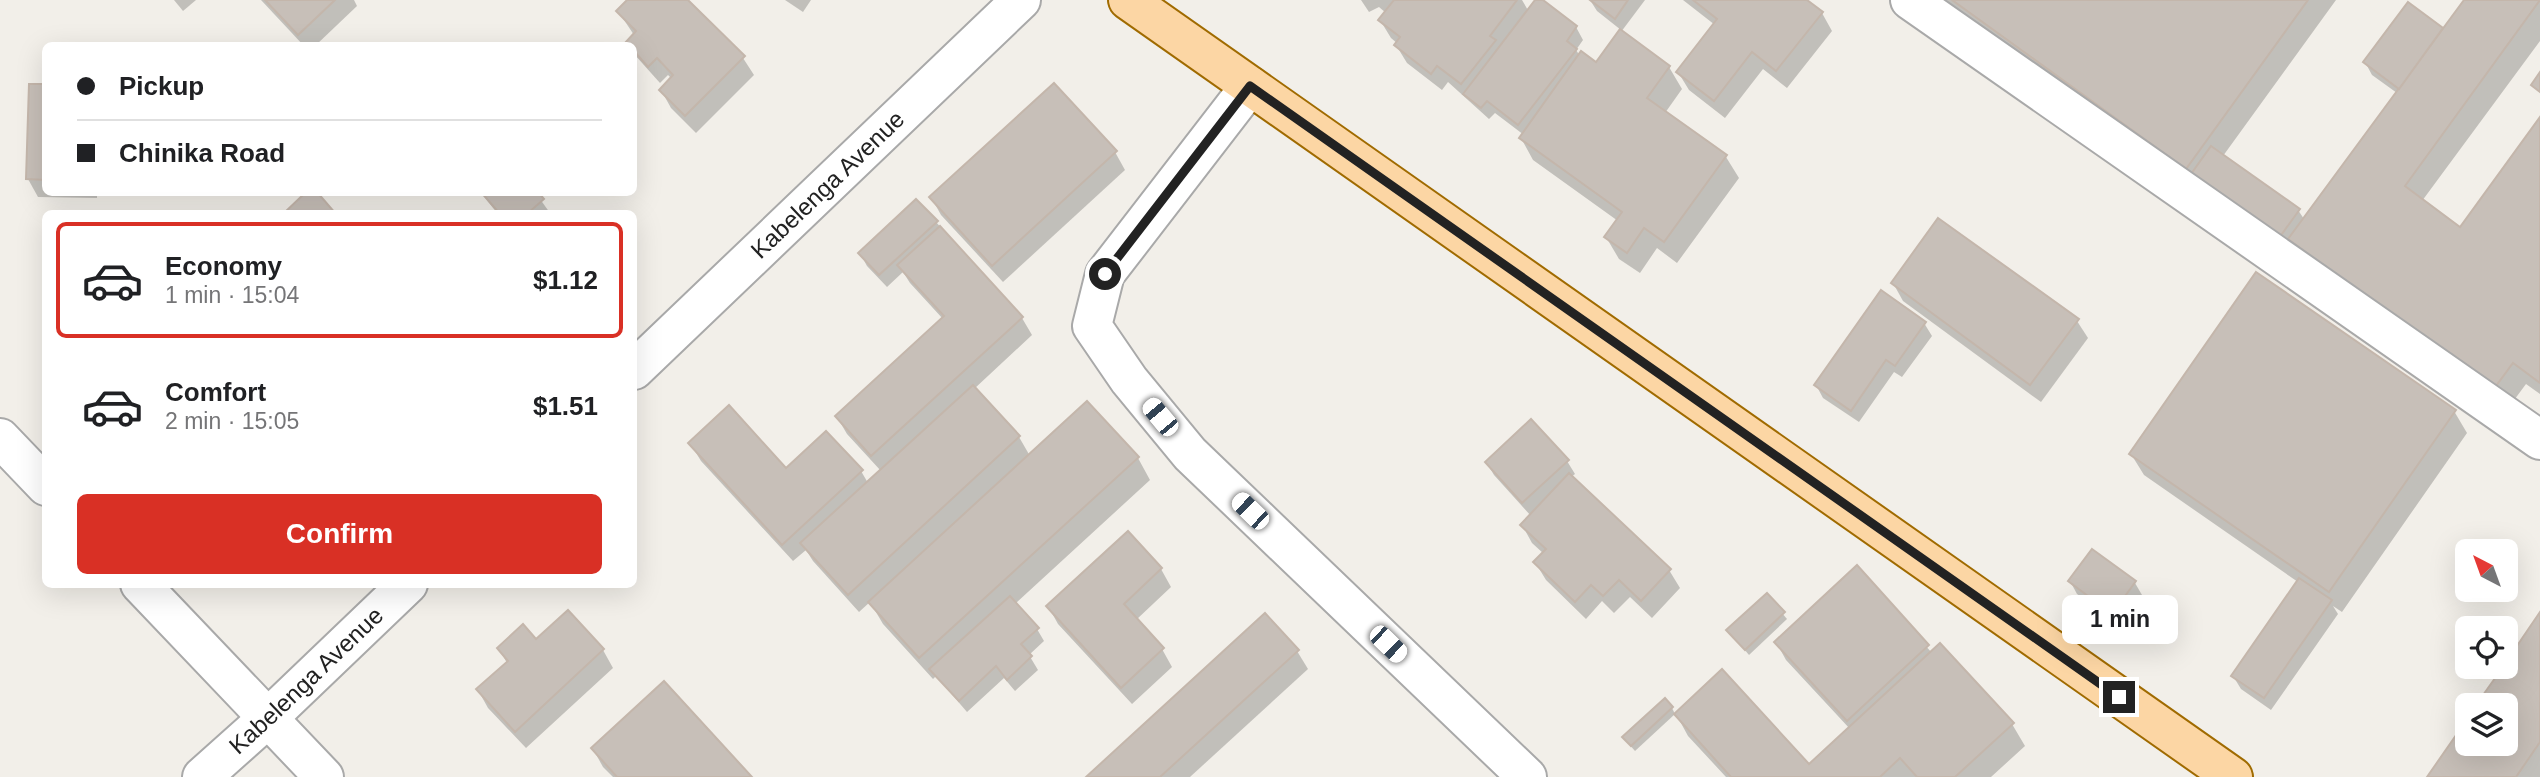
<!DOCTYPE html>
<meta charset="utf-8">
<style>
body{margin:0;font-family:Helvetica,sans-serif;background:#f6f6f6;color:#202124;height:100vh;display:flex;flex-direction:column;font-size:26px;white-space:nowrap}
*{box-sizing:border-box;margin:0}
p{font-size:23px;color:#757577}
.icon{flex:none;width:38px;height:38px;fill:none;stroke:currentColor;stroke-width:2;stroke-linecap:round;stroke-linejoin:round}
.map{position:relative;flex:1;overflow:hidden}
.panel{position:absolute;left:42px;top:210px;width:595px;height:378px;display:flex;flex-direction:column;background:#fff;border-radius:10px;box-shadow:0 7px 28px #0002}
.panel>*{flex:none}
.top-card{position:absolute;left:42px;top:42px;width:595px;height:154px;border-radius:10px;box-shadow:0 7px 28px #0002;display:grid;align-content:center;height:154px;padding:0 35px;background:#fff}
.needle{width:46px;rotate:319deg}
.buttons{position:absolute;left:2455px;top:539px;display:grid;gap:14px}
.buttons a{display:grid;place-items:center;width:63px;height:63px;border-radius:10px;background:#fff;box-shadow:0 7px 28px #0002;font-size:35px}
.end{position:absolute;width:32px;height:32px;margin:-16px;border:9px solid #222;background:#fff;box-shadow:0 0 0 4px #fff}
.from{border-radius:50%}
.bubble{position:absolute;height:49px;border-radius:10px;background:#fff;box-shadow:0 7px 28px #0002;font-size:23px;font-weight:700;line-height:49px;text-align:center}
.car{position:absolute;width:21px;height:42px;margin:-21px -10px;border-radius:9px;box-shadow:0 0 5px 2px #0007;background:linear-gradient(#fff 24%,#345 0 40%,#fff 0 76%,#345 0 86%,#fff 0)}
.top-card b{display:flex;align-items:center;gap:24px;height:66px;font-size:26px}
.top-card b+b{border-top:2px solid #e0e0e0}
.top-card i{width:18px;height:18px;background:#202124}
ul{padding:12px 0 0;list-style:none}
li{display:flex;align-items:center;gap:21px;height:116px;margin:0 14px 10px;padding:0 21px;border:4px solid transparent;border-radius:10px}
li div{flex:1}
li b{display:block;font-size:26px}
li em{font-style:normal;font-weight:700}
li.current{border-color:#d93025}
li>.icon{width:63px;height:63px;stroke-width:1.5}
.primary-button{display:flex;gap:14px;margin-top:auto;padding:14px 35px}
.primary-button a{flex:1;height:80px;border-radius:10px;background:#d93025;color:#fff;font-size:28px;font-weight:700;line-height:80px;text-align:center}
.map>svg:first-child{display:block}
</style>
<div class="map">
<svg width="2540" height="777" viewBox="0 0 2540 777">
<rect width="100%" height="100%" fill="#f2efe9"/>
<!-- shadow -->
<g fill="#0003">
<polygon points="174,0 196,0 183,11"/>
<polygon points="261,0 354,0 357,6 315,46 304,46"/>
<polygon points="629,0 686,0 743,58 754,75 696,133 671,108 661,90 672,79 668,75 660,83 634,54 634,35 618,11"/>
<polygon points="785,0 811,0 803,12"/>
<polygon points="1361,0 1522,0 1529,12 1538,0 1541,0 1576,27 1583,40 1576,50 1580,56 1596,65 1621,30 1597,11 1590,0 1645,0 1621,32 1669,67 1682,89 1665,113 1726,157 1739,178 1677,263 1657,248 1640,273 1619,259 1606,237 1618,221 1533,160 1521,138 1524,135 1495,113 1489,119 1448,82 1442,90 1407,63 1396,45 1398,44 1391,38 1380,20 1386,13 1379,7 1369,12"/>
<polygon points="1683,0 1805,0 1822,13 1832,31 1787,88 1763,69 1725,118 1689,90 1678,72 1715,25"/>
<polygon points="1936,0 2336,0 2223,156 2298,210 2304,219 2397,93 2372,75 2365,62 2408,4 2444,30 2466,0 2540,0 2540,41 2422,201 2460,229 2540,120 2540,394 2526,384 2506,411 2302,261 2292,242 2287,250"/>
<polygon points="46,86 46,192 97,192 97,198 38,197 28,179"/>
<polygon points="1115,152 1125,170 1003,282 941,215 931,197"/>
<polygon points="480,192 535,192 550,213 498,214"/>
<polygon points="936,222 1022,318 1032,335 974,389 1019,437 1030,456 1138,458 1150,480 1015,604 1037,629 1044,641 1029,655 1038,670 1015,691 1004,678 967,712 936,676 933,679 883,624 870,602 859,612 813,561 806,550 793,561 701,461 690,443 786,470 861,471 868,483 881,471 847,434 837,417 943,319 910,283 903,272 887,287 867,266 860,253"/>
<polygon points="1893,283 2077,321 2088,338 2041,402 1903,301"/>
<polygon points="1924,323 1932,336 1902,377 1894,372 1859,422 1823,398 1816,385"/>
<polygon points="2454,411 2467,433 2342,612 2333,606 2338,614 2271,710 2241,689 2233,676 2298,582 2144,475 2131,454"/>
<polygon points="1567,461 1575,474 1571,477 1669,570 1680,588 1652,618 1630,597 1614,613 1602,601 1586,619 1546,580 1535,562 1544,554 1532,543 1522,525 1531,516 1494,475 1487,463"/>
<polygon points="1857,568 1932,653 2012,724 2025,746 1991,777 1726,777 1688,736 1676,714 1809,767 1850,729 1786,660 1776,642"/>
<polygon points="1161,569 1171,587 1136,620 1162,649 1172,667 1132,704 1058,624 1048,606"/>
<polygon points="2070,581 2135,583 2142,595 2120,625 2077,594"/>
<polygon points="1767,595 1787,619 1749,655 1728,630"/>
<polygon points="568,613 603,650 613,668 526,748 488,708 478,690 507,663 499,649 536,641"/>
<polygon points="2540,615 2540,777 2429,777 2468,744 2506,744 2506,705 2478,705"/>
<polygon points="1297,651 1308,669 1190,777 1088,777"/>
<polygon points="1672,708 1675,714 1635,751 1628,743 1624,737"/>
<polygon points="593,749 749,777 613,777 603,767"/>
</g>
<!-- building -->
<g fill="#c7bfb8" stroke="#c4b6ab" stroke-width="2">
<polygon points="265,0 335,0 298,35"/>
<polygon points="627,0 688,0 745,56 685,116 659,90 673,75 657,58 648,67 634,51 634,46 628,46 625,43 636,31 616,11"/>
<polygon points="1394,0 1517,0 1490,36 1496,40 1461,84 1437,66 1431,74 1394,45 1400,37 1378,20"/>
<polygon points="1535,0 1543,0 1577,26 1567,41 1577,49 1518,125 1487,101 1481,108 1463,94"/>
<polygon points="1590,0 1628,0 1615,19"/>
<polygon points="1693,0 1807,0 1823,12 1776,71 1752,52 1714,101 1676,72 1717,19"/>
<polygon points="1952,0 2308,0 2186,169"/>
<polygon points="2464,0 2540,0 2405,186 2460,227 2540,117 2540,383 2513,363 2493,390 2288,239"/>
<polygon points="2408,2 2443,28 2399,89 2363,62"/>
<polygon points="1620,29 1670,66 1647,98 1727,155 1664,242 1644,228 1627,253 1604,237 1622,212 1519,138 1581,51 1596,62"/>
<polygon points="2540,72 2540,92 2531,85"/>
<polygon points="1054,83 1117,151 992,266 929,197"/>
<polygon points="29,84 46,84 46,180 26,179"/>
<polygon points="2211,146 2300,209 2279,238 2191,174"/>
<polygon points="306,192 317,192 336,214 283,214"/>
<polygon points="481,192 538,192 544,199 527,214 500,214"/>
<polygon points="916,199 938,221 879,275 858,253"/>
<polygon points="1938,218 2079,319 2030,385 1891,283"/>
<polygon points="940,226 1023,317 871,456 835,416 944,316 897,265"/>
<polygon points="2256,272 2456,410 2329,592 2129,454"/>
<polygon points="1881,290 1926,322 1895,366 1886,360 1851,411 1814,385"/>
<polygon points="973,385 1020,436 848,595 800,543"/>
<polygon points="1087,401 1139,457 919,658 868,602"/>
<polygon points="729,405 786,468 826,431 863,470 782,545 688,443"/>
<polygon points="1531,419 1569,460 1522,503 1485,462"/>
<polygon points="1569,473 1671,569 1641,601 1619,580 1603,596 1591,585 1575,602 1533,562 1546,549 1520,525"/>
<polygon points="1128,531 1162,568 1124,604 1164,648 1121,688 1046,606"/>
<polygon points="2092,549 2136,581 2112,614 2068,581"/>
<polygon points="1857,565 1929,645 1847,721 1774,642"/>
<polygon points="2299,578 2332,600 2264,698 2231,676"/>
<polygon points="1767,593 1785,612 1745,650 1726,630"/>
<polygon points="1010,596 1039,628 1021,644 1032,656 1007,680 996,666 959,701 929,669"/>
<polygon points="568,610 604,649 515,732 476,689 508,661 497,648 523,624 536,639"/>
<polygon points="2540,612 2540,742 2516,777 2427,777 2468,718 2468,744 2506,744 2506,705 2476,705 2503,667 2506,667 2506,662"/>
<polygon points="1265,613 1299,650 1160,777 1086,777"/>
<polygon points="1940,643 2014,723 1955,777 1917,777 1900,758 1880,777 1731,777 1674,714 1722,669 1809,764"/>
<polygon points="664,681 752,777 617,777 591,748"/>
<polygon points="1665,698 1673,707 1631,746 1622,737"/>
</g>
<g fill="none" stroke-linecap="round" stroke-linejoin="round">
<!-- minor casing -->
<g stroke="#a9a9a9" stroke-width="42">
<g id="minor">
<polyline points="1910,0 2540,440"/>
<polyline points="1250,86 1105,274 1092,326 1129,380 1190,454 1527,777"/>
<path id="s1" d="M634 370 1021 0"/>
<polyline points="0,438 46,486"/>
<polyline points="140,584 324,777"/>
<path id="s2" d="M202 777 268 718 408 584"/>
</g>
</g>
<!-- major casing -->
<g stroke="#a06b00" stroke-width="42">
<polyline id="major" points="1128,0 2233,777"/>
</g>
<!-- minor -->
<use href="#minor" stroke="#fff" stroke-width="38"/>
<!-- major -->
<use href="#major" stroke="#fcd6a4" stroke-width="38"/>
</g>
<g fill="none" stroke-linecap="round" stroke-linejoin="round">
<!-- route -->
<polyline stroke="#222" stroke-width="9" points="1105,274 1250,86 2119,697"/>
</g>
<g text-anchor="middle" stroke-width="6" stroke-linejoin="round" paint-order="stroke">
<!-- street labels -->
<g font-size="24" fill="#222" stroke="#fff">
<text dy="8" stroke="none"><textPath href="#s1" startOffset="268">Kabelenga Avenue</textPath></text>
<text dy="8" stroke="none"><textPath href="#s2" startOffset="142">Kabelenga Avenue</textPath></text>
</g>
</g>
</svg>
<div class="buttons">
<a><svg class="needle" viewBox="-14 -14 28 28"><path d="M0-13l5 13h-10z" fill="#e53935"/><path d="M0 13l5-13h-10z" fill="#757577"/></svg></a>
<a><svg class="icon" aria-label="locate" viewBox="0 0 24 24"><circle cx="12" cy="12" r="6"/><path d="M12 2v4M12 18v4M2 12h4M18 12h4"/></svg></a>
<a><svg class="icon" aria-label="layers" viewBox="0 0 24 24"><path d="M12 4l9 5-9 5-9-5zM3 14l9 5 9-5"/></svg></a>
</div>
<i class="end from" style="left:1105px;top:274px"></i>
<i class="end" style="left:2119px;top:697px"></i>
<div class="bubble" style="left:2062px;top:595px;width:116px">1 min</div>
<i class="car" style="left:1160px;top:417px;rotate:320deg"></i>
<i class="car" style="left:1250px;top:511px;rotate:314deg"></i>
<i class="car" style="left:1388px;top:644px;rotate:134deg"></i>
<div class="top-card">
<b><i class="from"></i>Pickup</b>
<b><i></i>Chinika Road</b>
</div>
<section class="panel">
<ul>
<li class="current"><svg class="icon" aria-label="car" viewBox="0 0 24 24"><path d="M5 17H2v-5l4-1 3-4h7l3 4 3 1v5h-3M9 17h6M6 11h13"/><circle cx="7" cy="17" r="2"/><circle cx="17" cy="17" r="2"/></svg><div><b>Economy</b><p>1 min · 15:04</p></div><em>$1.12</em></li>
<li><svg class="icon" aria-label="car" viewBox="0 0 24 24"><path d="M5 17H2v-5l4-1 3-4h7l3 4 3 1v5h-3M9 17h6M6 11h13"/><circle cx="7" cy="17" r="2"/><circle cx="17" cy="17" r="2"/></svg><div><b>Comfort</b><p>2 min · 15:05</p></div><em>$1.51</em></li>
</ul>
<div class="primary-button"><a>Confirm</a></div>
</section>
</div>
